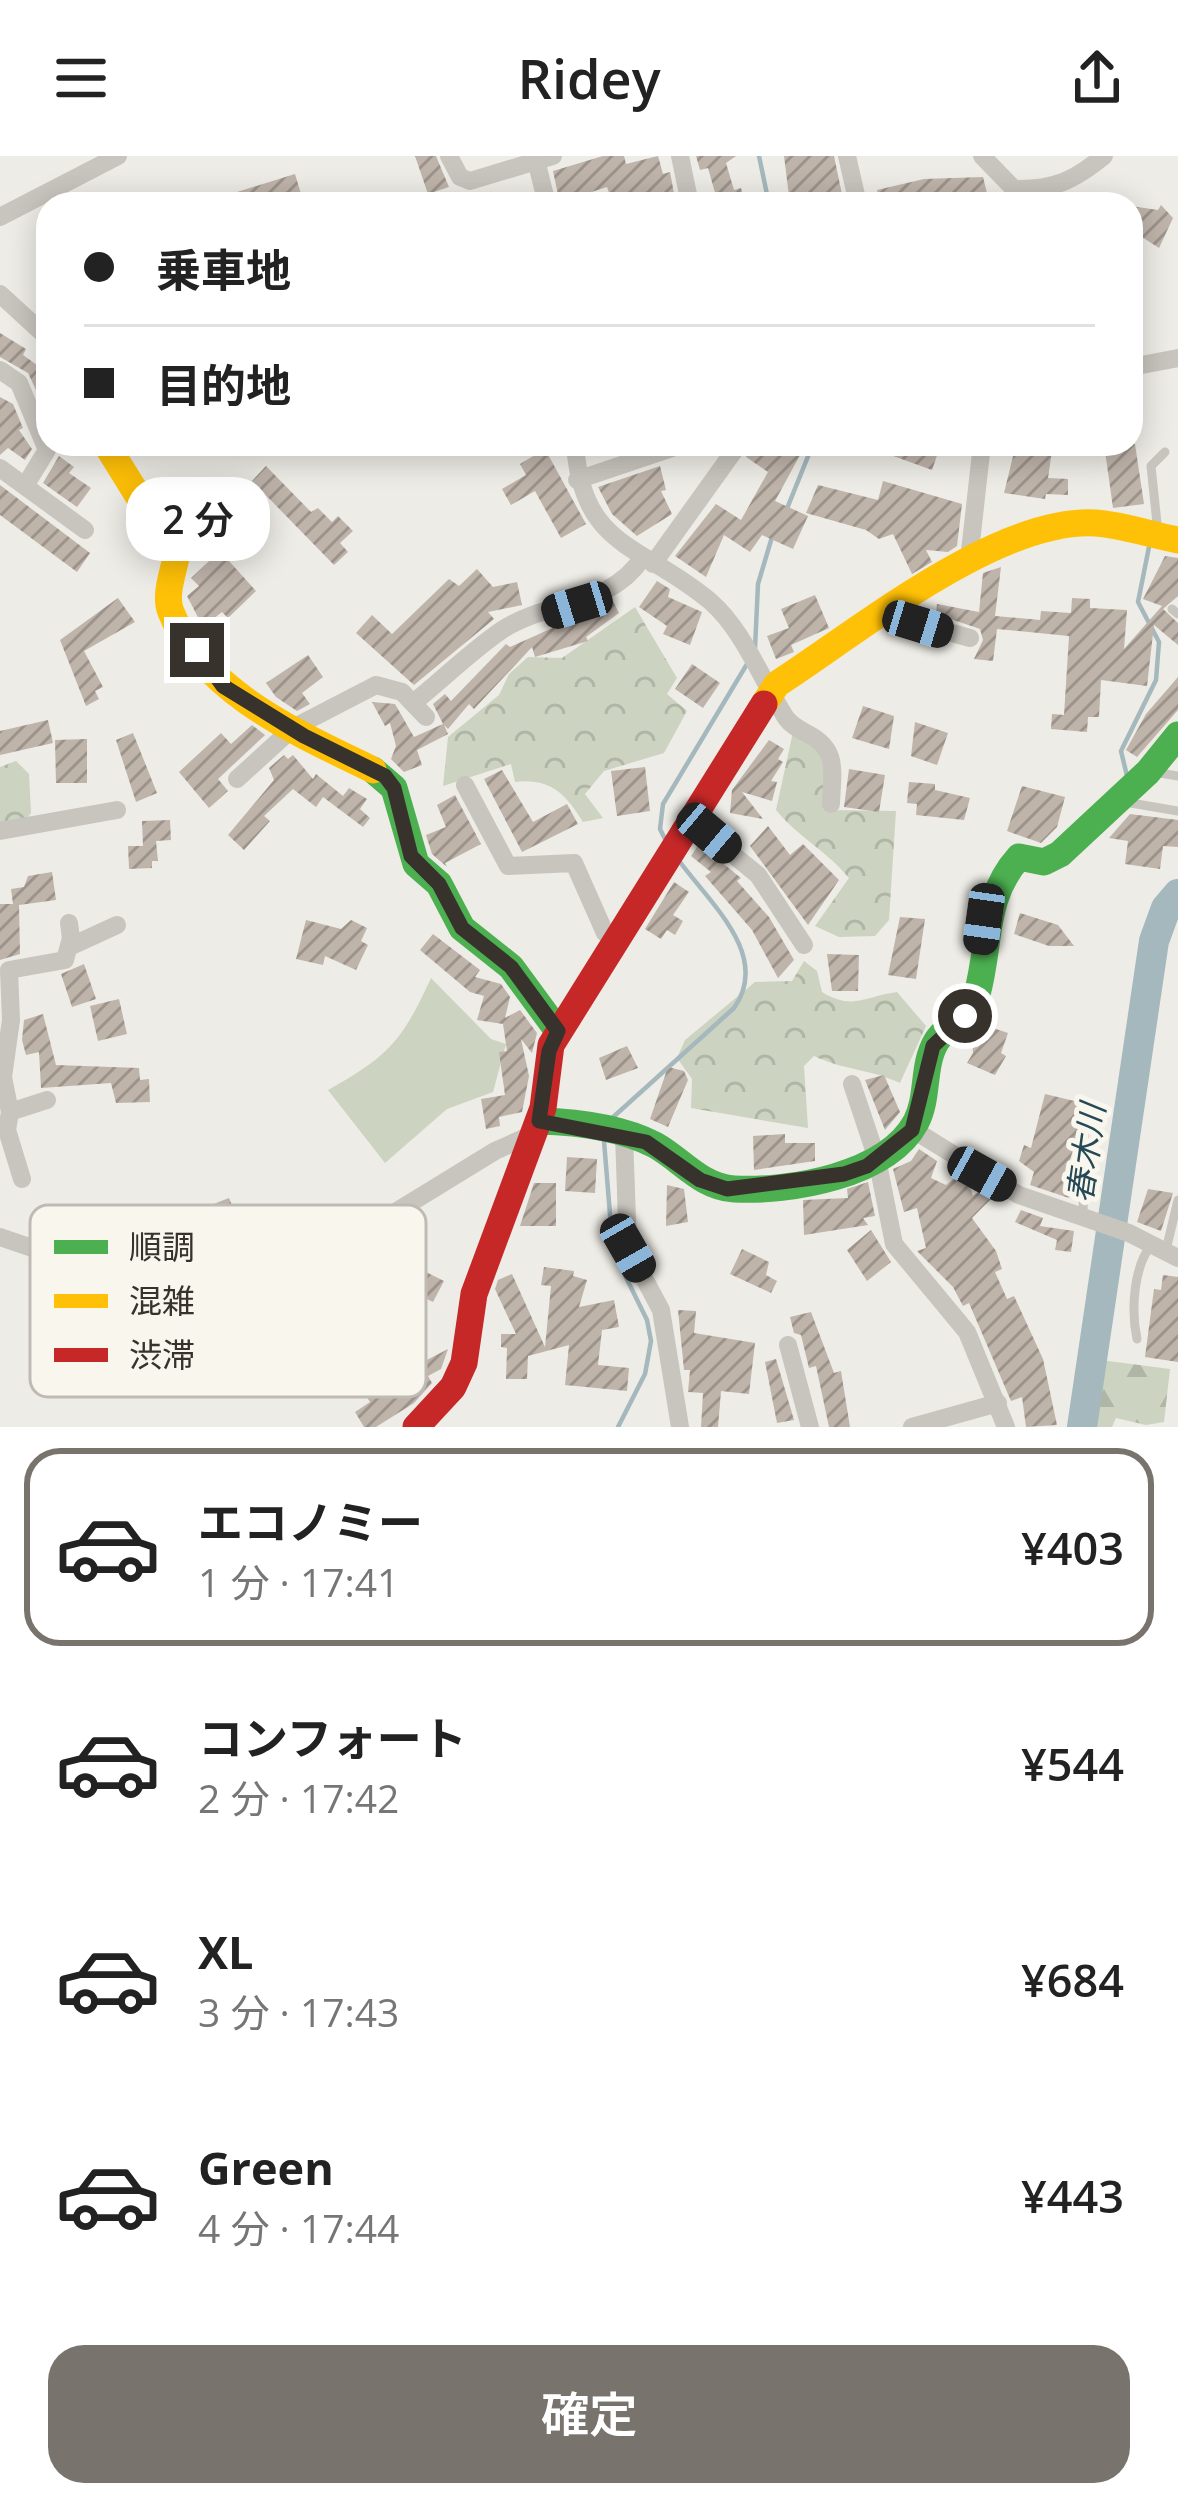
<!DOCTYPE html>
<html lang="ja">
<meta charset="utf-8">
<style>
body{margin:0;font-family:"Open Sans","Noto Sans JP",sans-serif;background:#f2f2f2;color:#222;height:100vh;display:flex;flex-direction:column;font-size:45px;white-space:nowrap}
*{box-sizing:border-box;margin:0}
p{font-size:39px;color:#767676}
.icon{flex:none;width:66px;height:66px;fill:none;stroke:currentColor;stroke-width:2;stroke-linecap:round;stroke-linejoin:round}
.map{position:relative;height:1271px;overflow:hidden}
.side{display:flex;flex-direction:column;background:#fff;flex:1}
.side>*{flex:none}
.guide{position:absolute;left:36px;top:36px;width:1107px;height:264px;border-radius:36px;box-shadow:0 6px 30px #0003;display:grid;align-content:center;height:264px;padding:0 48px;background:#fff}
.end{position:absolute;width:54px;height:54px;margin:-27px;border:15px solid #38322c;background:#fff;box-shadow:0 0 0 6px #fff}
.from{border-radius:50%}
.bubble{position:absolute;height:84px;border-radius:36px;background:#fff;box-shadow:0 6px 30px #0003;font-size:39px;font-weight:600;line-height:84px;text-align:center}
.car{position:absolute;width:36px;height:72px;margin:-36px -18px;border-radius:15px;box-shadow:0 0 9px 3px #0007;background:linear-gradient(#222 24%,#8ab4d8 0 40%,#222 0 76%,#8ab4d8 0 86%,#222 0)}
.guide b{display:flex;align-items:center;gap:42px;height:114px;font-size:45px}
.guide b+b{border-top:3px solid #e0e0e0}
.guide i{width:30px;height:30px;background:#222}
ul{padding:21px 0 0;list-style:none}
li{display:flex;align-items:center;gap:36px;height:198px;margin:0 24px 18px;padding:0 24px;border:6px solid transparent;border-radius:36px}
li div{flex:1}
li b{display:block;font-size:45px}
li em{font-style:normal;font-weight:600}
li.current{border-color:#78736d}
li>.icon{width:108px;height:108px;stroke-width:1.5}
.button{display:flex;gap:24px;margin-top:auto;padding:24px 48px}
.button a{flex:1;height:138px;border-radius:36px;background:#78736d;color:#fff;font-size:48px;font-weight:600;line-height:138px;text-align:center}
header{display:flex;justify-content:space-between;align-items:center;height:156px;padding:0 48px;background:#fff;font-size:54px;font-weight:600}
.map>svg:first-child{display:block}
</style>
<header><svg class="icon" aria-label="menu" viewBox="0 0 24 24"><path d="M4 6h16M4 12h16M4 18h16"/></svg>Ridey<svg class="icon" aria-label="share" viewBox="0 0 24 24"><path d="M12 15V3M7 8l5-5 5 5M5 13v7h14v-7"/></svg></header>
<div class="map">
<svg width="1178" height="1271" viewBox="0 0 1178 1271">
<defs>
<pattern id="forest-firs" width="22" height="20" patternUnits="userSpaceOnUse" patternTransform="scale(3)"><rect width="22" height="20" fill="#ccd3c1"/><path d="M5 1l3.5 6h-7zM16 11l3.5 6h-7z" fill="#b0b6a6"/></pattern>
<pattern id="park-crowns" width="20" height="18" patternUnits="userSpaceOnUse" patternTransform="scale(3)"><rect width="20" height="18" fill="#ccd3c1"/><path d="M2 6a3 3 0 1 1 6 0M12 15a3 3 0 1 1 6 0" fill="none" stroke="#b0b6a6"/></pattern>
<pattern id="building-hatch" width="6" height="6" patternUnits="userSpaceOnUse" patternTransform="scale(3)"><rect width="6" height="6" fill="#bfb4aa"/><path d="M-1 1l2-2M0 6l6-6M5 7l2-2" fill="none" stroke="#9c938b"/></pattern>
</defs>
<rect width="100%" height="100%" fill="#eeece6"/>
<!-- grass -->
<path fill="#ccd3c1" d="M431 822 491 883 506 888 493 936 447 953 385 1007 328 934C389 900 402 885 431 822Z"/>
<!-- forest -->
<polygon fill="url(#forest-firs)" points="1093,1203 1170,1213 1164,1266 1146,1269 1116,1262 1112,1271 1070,1271"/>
<!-- park -->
<g fill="url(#park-crowns)">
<path d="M635 451 677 522 667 538 687 555 664 597 604 615 585 638 603 662 583 666C565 637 550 622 515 626L511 608 443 630 448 581 499 539 509 518 528 501 562 502Z"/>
<path d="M793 576 825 592 826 654 896 655 889 764 875 780 839 781 815 770 849 722C826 694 799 682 776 654Z"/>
<polygon points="16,605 29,618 31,657 26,664 0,667 0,611"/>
<path d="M804 805 817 815 822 836C853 855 865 840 897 836L926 870 900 927C870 913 843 914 814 900L804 910 808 972 691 952 692 923 677 902 685 884 755 826 792 825Z"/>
</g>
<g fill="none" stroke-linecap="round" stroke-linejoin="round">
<!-- stream -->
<g stroke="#a4b8bd" stroke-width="4.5">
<polyline points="759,0 769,48"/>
<polyline points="786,355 813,288"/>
<polyline points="755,492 758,428 772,381"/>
<polyline points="1127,620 1121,595 1156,524 1159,486 1138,446 1149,391"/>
<polyline points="667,687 660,673 663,648 747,508"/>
<path d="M611 963 734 852C771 800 711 748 680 706"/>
<polyline points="604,985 613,1095 647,1164 651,1185 645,1218 618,1271"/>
</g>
<!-- river -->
<polyline stroke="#a4b8bd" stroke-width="30" points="1082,1271 1154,785 1166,752 1178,738"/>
</g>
<!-- building -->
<g fill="url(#building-hatch)">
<polygon points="415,0 436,0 449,31 428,38"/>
<polygon points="603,0 624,0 626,8 658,0 663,18 670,16 676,48 613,48 607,31 576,41 578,48 560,48 553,15"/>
<polygon points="696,0 736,0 726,7 734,34 741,32 745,48 703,48 716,40 708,12 700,14"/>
<polygon points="784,0 834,0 844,48 790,48"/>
<polygon points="295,18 302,41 241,48 237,36"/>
<polygon points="983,21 989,45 880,48 877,34 924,23"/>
<polygon points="1161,49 1173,62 1159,92 1131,74 1131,50 1158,54"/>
<polygon points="0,177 26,193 23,199 48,217 48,259 28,217 0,201"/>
<polygon points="0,241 13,248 23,272 19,274 32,293 25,304 8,292 0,299"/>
<polygon points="752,288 806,288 775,345 808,360 793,393 762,379 750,396 724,379 706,421 675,400 716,348 741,364 768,316 746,301"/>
<polygon points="860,288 941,288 932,314"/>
<polygon points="1016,288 1053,288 1048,322 1068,323 1068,339 1046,338 1045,343 1004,337"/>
<polygon points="1104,288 1135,288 1144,348 1113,352"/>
<polygon points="545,293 586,368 561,382 535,335 511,349 502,333 526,319 520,308"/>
<polygon points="59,300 74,311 69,317 91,332 77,351 43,327"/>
<polygon points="266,310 311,356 318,352 332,366 338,360 353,375 340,387 348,396 334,409 252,325"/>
<polygon points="660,310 666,334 661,335 672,358 637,380 612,358 598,331"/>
<polygon points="883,325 962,348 957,390 948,396 926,394 932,406 912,418 893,378 879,383 866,374 806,357 818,329 878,344"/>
<polygon points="0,329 90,397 77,416 0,359"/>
<polygon points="220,395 256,435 228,462 222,456 203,471 187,440 199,430 191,422"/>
<polygon points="1165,400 1178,402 1178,440 1163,453 1178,467 1178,489 1154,469 1147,530 1101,524 1099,561 1088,561 1087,576 1051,573 1052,558 1064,559 1069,480 997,473 993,505 974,503 983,484 980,473 936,458 937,448 979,456 983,417 1001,411 995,460 1040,464 1041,455 1071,457 1072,442 1090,443 1090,452 1127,454 1124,493 1162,450 1143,443"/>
<polygon points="477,413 493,431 517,426 522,449 488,456 494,463 414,529 356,477 372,459 392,478 449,423 459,430"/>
<polygon points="657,425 670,433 668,441 702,456 690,489 663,478 667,470 639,451"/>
<polygon points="815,439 829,472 791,489 794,496 776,503 767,480 789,472 781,453"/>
<polygon points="118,442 135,466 84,495 103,531 95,535 99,543 86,550 60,484"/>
<polygon points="613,445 619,457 586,481 588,485 535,501 532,491 474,553 469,548 448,573 444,569 448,578 417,594 422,609 404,616 391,603 396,590 390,567 385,570 372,546 395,548 414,581 443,568 433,548 445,538 451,545 506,488 510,491"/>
<polygon points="308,499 323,521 302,537 310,548 297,555 276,541 266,527"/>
<polygon points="692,508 720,527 703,552 675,533"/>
<polygon points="1178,521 1178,554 1137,601 1126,594 1146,558"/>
<polygon points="863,550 894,560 889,593 852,582"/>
<polygon points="48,564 53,587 0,599 0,575"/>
<polygon points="915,566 948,577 937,609 911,600"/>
<polygon points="252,569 265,579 218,623 228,635 209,652 179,616 221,577 231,588"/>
<polygon points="133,577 157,637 136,646 116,584"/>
<polygon points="87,583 87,627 56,627 55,584"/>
<polygon points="769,584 784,593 778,603 783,606 771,625 777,626 772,645 742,636 763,663 730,657 732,634"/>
<polygon points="284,599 288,603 293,599 313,623 316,618 343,640 349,632 367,643 360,653 370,662 363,671 323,641 316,651 293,633 264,660 270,665 244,694 228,679 274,624 269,612"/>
<polygon points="645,611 650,655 617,660 611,615"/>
<polygon points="849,613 885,619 879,656 844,651"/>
<polygon points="502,614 533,666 567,648 578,668 522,696 484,623"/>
<polygon points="909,626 935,628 935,634 970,642 964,664 916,659 917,648 907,647"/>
<polygon points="1022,630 1065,641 1057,671 1041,687 1007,675"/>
<polygon points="455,639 481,688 445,707 447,711 432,698 426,679 446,671 437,649"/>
<polygon points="1130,658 1178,664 1178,691 1163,690 1160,713 1125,708 1128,685 1109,682"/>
<polygon points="170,664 171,684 156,685 158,705 152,705 152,712 129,713 128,690 143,690 142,665"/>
<polygon points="768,670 790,699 803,688 839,724 808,769 750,690"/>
<polygon points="699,688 741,722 737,725 769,761 794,804 778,822 752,774 705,720 711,716 691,700"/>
<polygon points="52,716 56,744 19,749 20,798 0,804 0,748 13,748 11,733 24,731 28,720"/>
<polygon points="674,726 689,736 673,759 683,765 675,779 667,774 661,783 645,773"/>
<polygon points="1020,757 1058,769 1074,790 1049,790 1014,778"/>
<polygon points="900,761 925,763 916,823 888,819"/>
<polygon points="306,764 341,773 351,764 367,772 361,785 368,789 356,814 325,800 323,809 296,803"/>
<polygon points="433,778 480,814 475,821 501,828 510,841 505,862 520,854 537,877 532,897 521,883 529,920 522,956 499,961 500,970 486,973 481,943 505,939 499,896 507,895 503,868 477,864 484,840 470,836 420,794"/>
<polygon points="827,798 859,799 858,835 832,835"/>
<polygon points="84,808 96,843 72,851 61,818"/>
<polygon points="119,843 127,878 98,885 90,850"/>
<polygon points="43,858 56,909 139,912 140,924 149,923 150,946 116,947 111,927 41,932 39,896 26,899 22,884 24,864"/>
<polygon points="990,871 1008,877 1001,897 1006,900 995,919 967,907 973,897 972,876"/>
<polygon points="627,890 638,912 606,924 599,902"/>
<polygon points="668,911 684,915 688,924 668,971 650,963"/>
<polygon points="884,919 900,956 885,974 865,924"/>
<polygon points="1045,938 1087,948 1070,1004 1075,1006 1069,1042 1030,1029 1034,1016 1019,1005 1024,989 1031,992"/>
<polygon points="785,978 785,987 815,987 815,1005 754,1014 753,980"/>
<polygon points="919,993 937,1005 931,1022 946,1029 959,1018 968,1023 973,1040 982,1033 991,1043 972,1062 996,1095 1002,1113 995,1116 1007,1143 1014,1140 1043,1203 1057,1269 1026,1271 1022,1241 1011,1245 969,1147 963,1150 953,1131 917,1095 926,1092 917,1052 904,1056 893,1013 911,1005"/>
<polygon points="567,1001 597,1003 595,1037 565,1035"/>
<polygon points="868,1026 875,1060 863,1062 868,1069 804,1079 803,1044 848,1042 847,1033"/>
<polygon points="534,1027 556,1027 556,1070 520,1070"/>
<polygon points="667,1029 684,1033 688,1066 666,1070"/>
<polygon points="1148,1033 1173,1037 1161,1075 1137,1066"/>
<polygon points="229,1042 256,1107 226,1111 217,1097 200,1104 173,1097 197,1082 188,1058"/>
<polygon points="1021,1054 1043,1062 1040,1070 1074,1075 1071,1096 1055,1094 1057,1084 1015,1066"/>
<polygon points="871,1074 891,1106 867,1125 847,1094"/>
<polygon points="392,1080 410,1095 402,1104 444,1125 433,1146 386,1123 364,1149 346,1134"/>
<polygon points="742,1093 769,1106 766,1119 777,1125 771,1137 730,1118"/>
<polygon points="544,1111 574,1115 573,1120 587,1124 579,1151 614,1144 619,1171 602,1174 598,1209 629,1212 627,1235 565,1229 569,1189 528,1200 527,1223 506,1223 507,1192 501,1191 501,1178 516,1178 495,1133 498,1124 512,1118 545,1191 551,1130 541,1129"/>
<polygon points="1163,1119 1178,1121 1178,1206 1145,1201 1154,1133 1161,1134"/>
<polygon points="678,1154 696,1155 694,1177 755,1187 749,1238 721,1235 718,1271 701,1271 703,1237 688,1236 690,1214 684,1214"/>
<polygon points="811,1156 834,1217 841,1215 850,1271 829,1271 816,1210 809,1212 801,1179 794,1177 790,1161"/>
<polygon points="409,1186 423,1206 448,1193 441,1213 428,1220 432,1227 414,1247 376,1271 364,1271 355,1256 370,1246 355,1224"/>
<polygon points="776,1203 794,1264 777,1267 765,1206"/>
</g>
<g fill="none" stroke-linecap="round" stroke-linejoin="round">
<!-- lane -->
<g stroke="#c8c4be" stroke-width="9">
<polyline points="1158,377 1151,310 1165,296"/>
<polyline points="1172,453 1178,458"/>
<polyline points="1154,616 1178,620"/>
<polyline points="1125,646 1178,655"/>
<polyline points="1083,1062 1084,977"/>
<polyline points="1166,1094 1178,1044"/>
<path d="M1137 1183C1131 1155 1133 1109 1153 1087"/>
</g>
<!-- street -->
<g stroke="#c8c4be" stroke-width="18">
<polyline points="449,0 460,21 470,25 553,0"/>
<polyline points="535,0 547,48"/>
<polyline points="680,0 690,48"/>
<polyline points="847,0 858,48"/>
<path d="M982 0 1014 33C1054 34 1073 25 1104 0"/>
<polyline points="0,61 118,0"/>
<polyline points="0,138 48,182"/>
<polyline points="1131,211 1178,202"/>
<polyline points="0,214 19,227 47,294 25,330"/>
<path d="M575 288C582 394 643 388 711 446 744 475 762 525 786 562 792 570 799 573 808 578 839 594 832 616 831 648"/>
<polyline points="0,312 85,374"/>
<polyline points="577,324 684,288"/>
<polyline points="969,404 982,288"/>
<polyline points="653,408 739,288"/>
<polyline points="884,458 970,482"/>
<path d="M413 547C442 524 471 495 502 474 549 443 609 453 643 401"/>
<polyline points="237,623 293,572 376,529 402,536 426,561"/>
<polyline points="465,629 508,710 574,707 605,777 614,784"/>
<polyline points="689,663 758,719 804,789"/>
<polyline points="0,675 117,654"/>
<polyline points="69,791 117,769"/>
<polyline points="852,928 877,1003 894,1088 967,1176 1006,1271"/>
<polyline points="10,956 3,921 11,864 9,814 65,804 71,782 69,767"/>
<polyline points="912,973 1019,1039 1129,1077 1178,1102"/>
<polyline points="624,979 628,1092 661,1154 680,1271"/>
<polyline points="22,1023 7,974 10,956 47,944"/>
<polyline points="0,1081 88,1111 172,1110 225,1125 254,1123 363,1076 495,995 535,977"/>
<polyline points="788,1189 810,1271"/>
<polyline points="912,1271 998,1247"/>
</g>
<!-- fast -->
<g stroke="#4caf50" stroke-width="27">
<polyline points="373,614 394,632 416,708 439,728 462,772 511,811 558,875"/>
<path d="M539 965C577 966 620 971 655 989 682 1004 701 1031 734 1033 789 1036 887 1020 916 966 929 941 922 910 936 886 947 867 970 860 977 838 991 788 982 742 1019 701L1044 706 1060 698 1148 616 1178 579"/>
</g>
<!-- slow -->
<g stroke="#ffc107" stroke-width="27">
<path d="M106 288 176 401C173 418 164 440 171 456 203 537 300 578 373 614"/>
<path d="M764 548 777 528C859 475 998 361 1096 367 1123 369 1152 379 1178 384"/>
</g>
<!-- jam -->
<polyline stroke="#c62828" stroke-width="27" points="416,1271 453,1231 464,1207 474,1138 543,952 551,889 764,548"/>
</g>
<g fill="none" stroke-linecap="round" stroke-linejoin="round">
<!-- route -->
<polyline stroke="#38322c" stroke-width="15" points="197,494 223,530 304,580 385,620 394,632 411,700 439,728 462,772 511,811 558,875 549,895 539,965 646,986 700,1024 727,1033 844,1018 867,1010 912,974 933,890 965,860"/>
</g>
<g text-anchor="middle" stroke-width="10" stroke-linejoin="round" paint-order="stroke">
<!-- water labels -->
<g font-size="33" font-style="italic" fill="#264956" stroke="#f9f6ee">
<text transform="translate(1086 997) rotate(-82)" y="12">春木川</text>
</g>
</g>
<!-- legend -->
<rect x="30" y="1049" width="396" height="192" rx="18" fill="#f9f6ee" stroke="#bfbbb4" stroke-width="3"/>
<rect x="54" y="1084" width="54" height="14" fill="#4caf50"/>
<rect x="54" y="1138" width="54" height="14" fill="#ffc107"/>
<rect x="54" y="1192" width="54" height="14" fill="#c62828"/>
<g font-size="33" fill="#38322c">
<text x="129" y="1103">順調</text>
<text x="129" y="1157">混雑</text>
<text x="129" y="1211">渋滞</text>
</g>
</svg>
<i class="end from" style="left:965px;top:860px"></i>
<i class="end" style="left:197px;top:494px"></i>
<div class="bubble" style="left:126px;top:321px;width:144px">2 分</div>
<i class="car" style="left:577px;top:449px;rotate:253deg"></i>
<i class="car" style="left:918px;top:468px;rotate:107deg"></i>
<i class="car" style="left:709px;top:677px;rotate:130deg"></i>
<i class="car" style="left:984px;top:763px;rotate:188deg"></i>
<i class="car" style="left:982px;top:1018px;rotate:119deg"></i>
<i class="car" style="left:628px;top:1092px;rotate:150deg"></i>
<div class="guide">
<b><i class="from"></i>乗車地</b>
<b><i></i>目的地</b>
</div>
</div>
<section class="side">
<ul>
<li class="current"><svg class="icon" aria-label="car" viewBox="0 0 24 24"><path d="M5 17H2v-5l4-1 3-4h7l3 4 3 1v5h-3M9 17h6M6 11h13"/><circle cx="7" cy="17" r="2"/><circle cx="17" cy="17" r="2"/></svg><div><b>エコノミー</b><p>1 分 · 17:41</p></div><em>¥403</em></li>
<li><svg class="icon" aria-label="car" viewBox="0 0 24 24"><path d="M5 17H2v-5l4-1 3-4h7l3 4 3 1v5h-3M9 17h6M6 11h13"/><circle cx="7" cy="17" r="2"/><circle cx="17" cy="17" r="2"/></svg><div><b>コンフォート</b><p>2 分 · 17:42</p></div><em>¥544</em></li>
<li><svg class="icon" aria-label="car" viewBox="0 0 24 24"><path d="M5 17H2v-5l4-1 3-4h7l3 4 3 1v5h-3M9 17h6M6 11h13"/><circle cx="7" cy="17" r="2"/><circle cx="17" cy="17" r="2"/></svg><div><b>XL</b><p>3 分 · 17:43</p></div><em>¥684</em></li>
<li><svg class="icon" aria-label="car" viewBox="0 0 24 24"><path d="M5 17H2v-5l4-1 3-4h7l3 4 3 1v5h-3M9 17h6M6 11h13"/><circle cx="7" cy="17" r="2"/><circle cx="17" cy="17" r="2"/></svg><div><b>Green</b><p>4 分 · 17:44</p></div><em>¥443</em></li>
</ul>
<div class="button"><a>確定</a></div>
</section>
